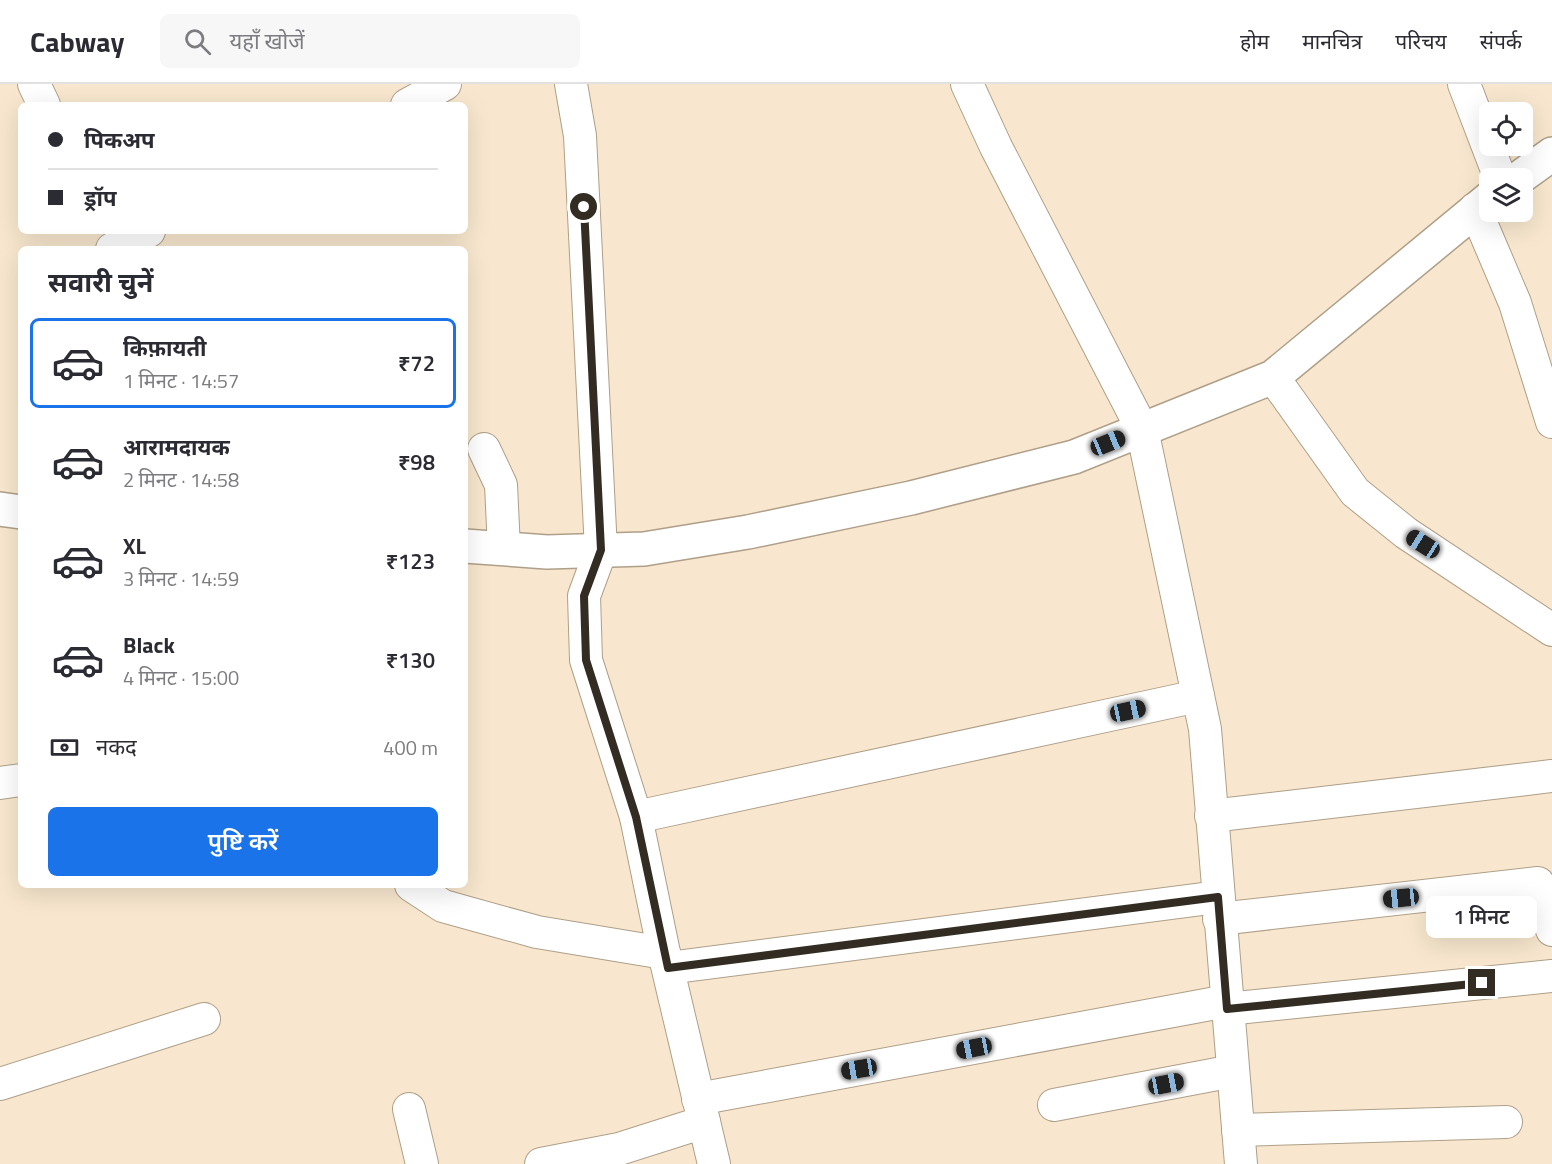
<!DOCTYPE html>
<html lang="hi">
<meta charset="utf-8">
<style>
body{margin:0;font-family:"Titillium Web","Noto Sans Devanagari",sans-serif;background:#f7f7f7;color:#2b2b33;height:100vh;display:flex;flex-direction:column;font-size:22px;white-space:nowrap}
*{box-sizing:border-box;margin:0}
p{font-size:20px;color:#7c7c81}
.icon{flex:none;width:33px;height:33px;fill:none;stroke:currentColor;stroke-width:2;stroke-linecap:round;stroke-linejoin:round}
.map{position:relative;flex:1;overflow:hidden}
.sheet{position:absolute;left:18px;top:162px;width:450px;height:642px;display:flex;flex-direction:column;background:#fff;border-radius:9px;box-shadow:0 6px 24px #0002}
.sheet>*{flex:none}
.guide{position:absolute;left:18px;top:18px;width:450px;height:132px;border-radius:9px;box-shadow:0 6px 24px #0002;display:grid;align-content:center;height:132px;padding:0 30px;background:#fff}
.buttons{position:absolute;left:1479px;top:18px;display:grid;gap:12px}
.buttons a{display:grid;place-items:center;width:54px;height:54px;border-radius:9px;background:#fff;box-shadow:0 6px 24px #0002;font-size:30px}
.end{position:absolute;width:27px;height:27px;margin:-14px;border:8px solid #332c23;background:#fff;box-shadow:0 0 0 3px #fff}
.from{border-radius:50%}
.bubble{position:absolute;height:42px;border-radius:9px;background:#fff;box-shadow:0 6px 24px #0002;font-size:20px;font-weight:600;line-height:42px;text-align:center}
.car{position:absolute;width:18px;height:36px;margin:-18px -9px;border-radius:8px;box-shadow:0 0 4px 2px #0007;background:linear-gradient(#222 24%,#8ab4d8 0 40%,#222 0 76%,#8ab4d8 0 86%,#222 0)}
.guide b{display:flex;align-items:center;gap:21px;height:57px;font-size:22px}
.guide b+b{border-top:2px solid #e1e1e2}
.guide i{width:15px;height:15px;background:#2b2b33}
ul{padding:0;list-style:none}
li{display:flex;align-items:center;gap:18px;height:90px;margin:0 12px 9px;padding:0 18px;border:3px solid transparent;border-radius:9px}
li div{flex:1}
li b{display:block;font-size:22px}
li em{font-style:normal;font-weight:600}
li.on{border-color:#1a73e8}
li>.icon{width:54px;height:54px;stroke-width:1.5}
h2{padding:0 30px;font-size:27px;line-height:72px}
.pay{display:flex;align-items:center;gap:15px;height:66px;padding:0 30px;font-size:22px}
.pay p{margin-inline-start:auto}
.primary-button{display:flex;gap:12px;margin-top:auto;padding:12px 30px}
.primary-button a{flex:1;height:69px;border-radius:9px;background:#1a73e8;color:#fff;font-size:24px;font-weight:600;line-height:69px;text-align:center}
header{display:flex;align-items:center;gap:36px;box-sizing:border-box;height:84px;padding:0 30px;background:#fff;border-bottom:2px solid #e1e1e2}
header strong{font-size:28px}
nav{display:flex;gap:33px;margin-inline-start:auto;font-size:21px}
.search{width:420px;height:54px;background:#f7f7f7;display:flex;align-items:center;gap:15px;box-sizing:border-box;padding:0 21px;border-radius:9px;color:#7c7c81;font-size:22px}
.map>svg:first-child{display:block}
</style>
<header>
<strong>Cabway</strong>
<div class="search"><svg class="icon" aria-label="search" viewBox="0 0 24 24"><circle cx="10" cy="10" r="6"/><path d="M15 15l6 6"/></svg>यहाँ खोजें</div>
<nav><a>होम</a><a>मानचित्र</a><a>परिचय</a><a>संपर्क</a></nav>
</header>
<div class="map">
<svg width="1552" height="1080" viewBox="0 0 1552 1080">
<rect width="100%" height="100%" fill="#f8e7ce"/>
<g fill="none" stroke-linecap="round" stroke-linejoin="round">
<!-- minor casing -->
<g stroke="#af9f88" stroke-width="34">
<g id="minor">
<polyline points="34,0 44,21"/>
<polyline points="571,0 580,52 601,466 584,512 586,576 636,733 664,869 714,1080"/>
<polyline points="967,0 996,63 1142,345 1205,645 1241,1080"/>
<polyline points="1464,0 1500,94"/>
<polyline points="407,21 445,0"/>
<polyline points="1475,125 1515,219 1552,338"/>
<polyline points="112,165 149,147"/>
<polyline points="1273,293 1355,408 1406,449 1552,546"/>
<polyline points="484,365 501,401 504,465"/>
<polyline points="0,699 21,696"/>
<polyline points="1211,732 1552,692"/>
<polyline points="636,733 1198,612"/>
<polyline points="411,801 443,822 537,848 664,869"/>
<polyline points="1219,835 1538,799 1552,846"/>
<polyline points="668,884 1218,813"/>
<polyline points="1227,925 1552,892"/>
<polyline points="0,1000 204,935"/>
<polyline points="698,1015 1227,917"/>
<polyline points="1054,1021 1233,987"/>
<polyline points="409,1025 422,1080"/>
<polyline points="1238,1046 1506,1038"/>
<polyline points="541,1080 619,1065 704,1038"/>
</g>
</g>
<!-- secondary casing -->
<g stroke="#af9f88" stroke-width="36">
<g id="secondary">
<polyline points="1519,94 1552,70"/>
<polyline points="0,425 21,428"/>
<polyline points="465,462 547,468 644,465 748,448 911,414 1074,373 1273,293 1490,114"/>
</g>
</g>
<!-- minor -->
<use href="#minor" stroke="#fff" stroke-width="32"/>
<!-- secondary -->
<use href="#secondary" stroke="#fff" stroke-width="33"/>
</g>
<g fill="none" stroke-linecap="round" stroke-linejoin="round">
<!-- route -->
<polyline stroke="#332c23" stroke-width="8" points="584,123 601,466 584,512 586,576 636,733 668,884 1218,813 1227,925 1482,899"/>
</g>
</svg>
<div class="buttons">
<a><svg class="icon" aria-label="locate" viewBox="0 0 24 24"><circle cx="12" cy="12" r="6"/><path d="M12 2v4M12 18v4M2 12h4M18 12h4"/></svg></a>
<a><svg class="icon" aria-label="layers" viewBox="0 0 24 24"><path d="M12 4l9 5-9 5-9-5zM3 14l9 5 9-5"/></svg></a>
</div>
<i class="end from" style="left:584px;top:123px"></i>
<i class="end" style="left:1482px;top:899px"></i>
<div class="bubble" style="left:1426px;top:812px;width:111px">1 मिनट</div>
<i class="car" style="left:1108px;top:359px;rotate:68deg"></i>
<i class="car" style="left:1423px;top:460px;rotate:302deg"></i>
<i class="car" style="left:1128px;top:627px;rotate:78deg"></i>
<i class="car" style="left:1401px;top:814px;rotate:264deg"></i>
<i class="car" style="left:974px;top:964px;rotate:259deg"></i>
<i class="car" style="left:859px;top:985px;rotate:260deg"></i>
<i class="car" style="left:1166px;top:1000px;rotate:79deg"></i>
<div class="guide">
<b><i class="from"></i>पिकअप</b>
<b><i></i>ड्रॉप</b>
</div>
<section class="sheet">
<h2>सवारी चुनें</h2>
<ul>
<li class="on"><svg class="icon" aria-label="car" viewBox="0 0 24 24"><path d="M5 17H2v-5l4-1 3-4h7l3 4 3 1v5h-3M9 17h6M6 11h13"/><circle cx="7" cy="17" r="2"/><circle cx="17" cy="17" r="2"/></svg><div><b>किफ़ायती</b><p>1 मिनट · 14:57</p></div><em>₹72</em></li>
<li><svg class="icon" aria-label="car" viewBox="0 0 24 24"><path d="M5 17H2v-5l4-1 3-4h7l3 4 3 1v5h-3M9 17h6M6 11h13"/><circle cx="7" cy="17" r="2"/><circle cx="17" cy="17" r="2"/></svg><div><b>आरामदायक</b><p>2 मिनट · 14:58</p></div><em>₹98</em></li>
<li><svg class="icon" aria-label="car" viewBox="0 0 24 24"><path d="M5 17H2v-5l4-1 3-4h7l3 4 3 1v5h-3M9 17h6M6 11h13"/><circle cx="7" cy="17" r="2"/><circle cx="17" cy="17" r="2"/></svg><div><b>XL</b><p>3 मिनट · 14:59</p></div><em>₹123</em></li>
<li><svg class="icon" aria-label="car" viewBox="0 0 24 24"><path d="M5 17H2v-5l4-1 3-4h7l3 4 3 1v5h-3M9 17h6M6 11h13"/><circle cx="7" cy="17" r="2"/><circle cx="17" cy="17" r="2"/></svg><div><b>Black</b><p>4 मिनट · 15:00</p></div><em>₹130</em></li>
</ul>
<div class="pay"><svg class="icon" aria-label="cash" viewBox="0 0 24 24"><path d="M3 7h18v10H3z"/><circle cx="12" cy="12" r="2"/></svg>नकद<p>400 m</p></div>
<div class="primary-button"><a>पुष्टि करें</a></div>
</section>
</div>
